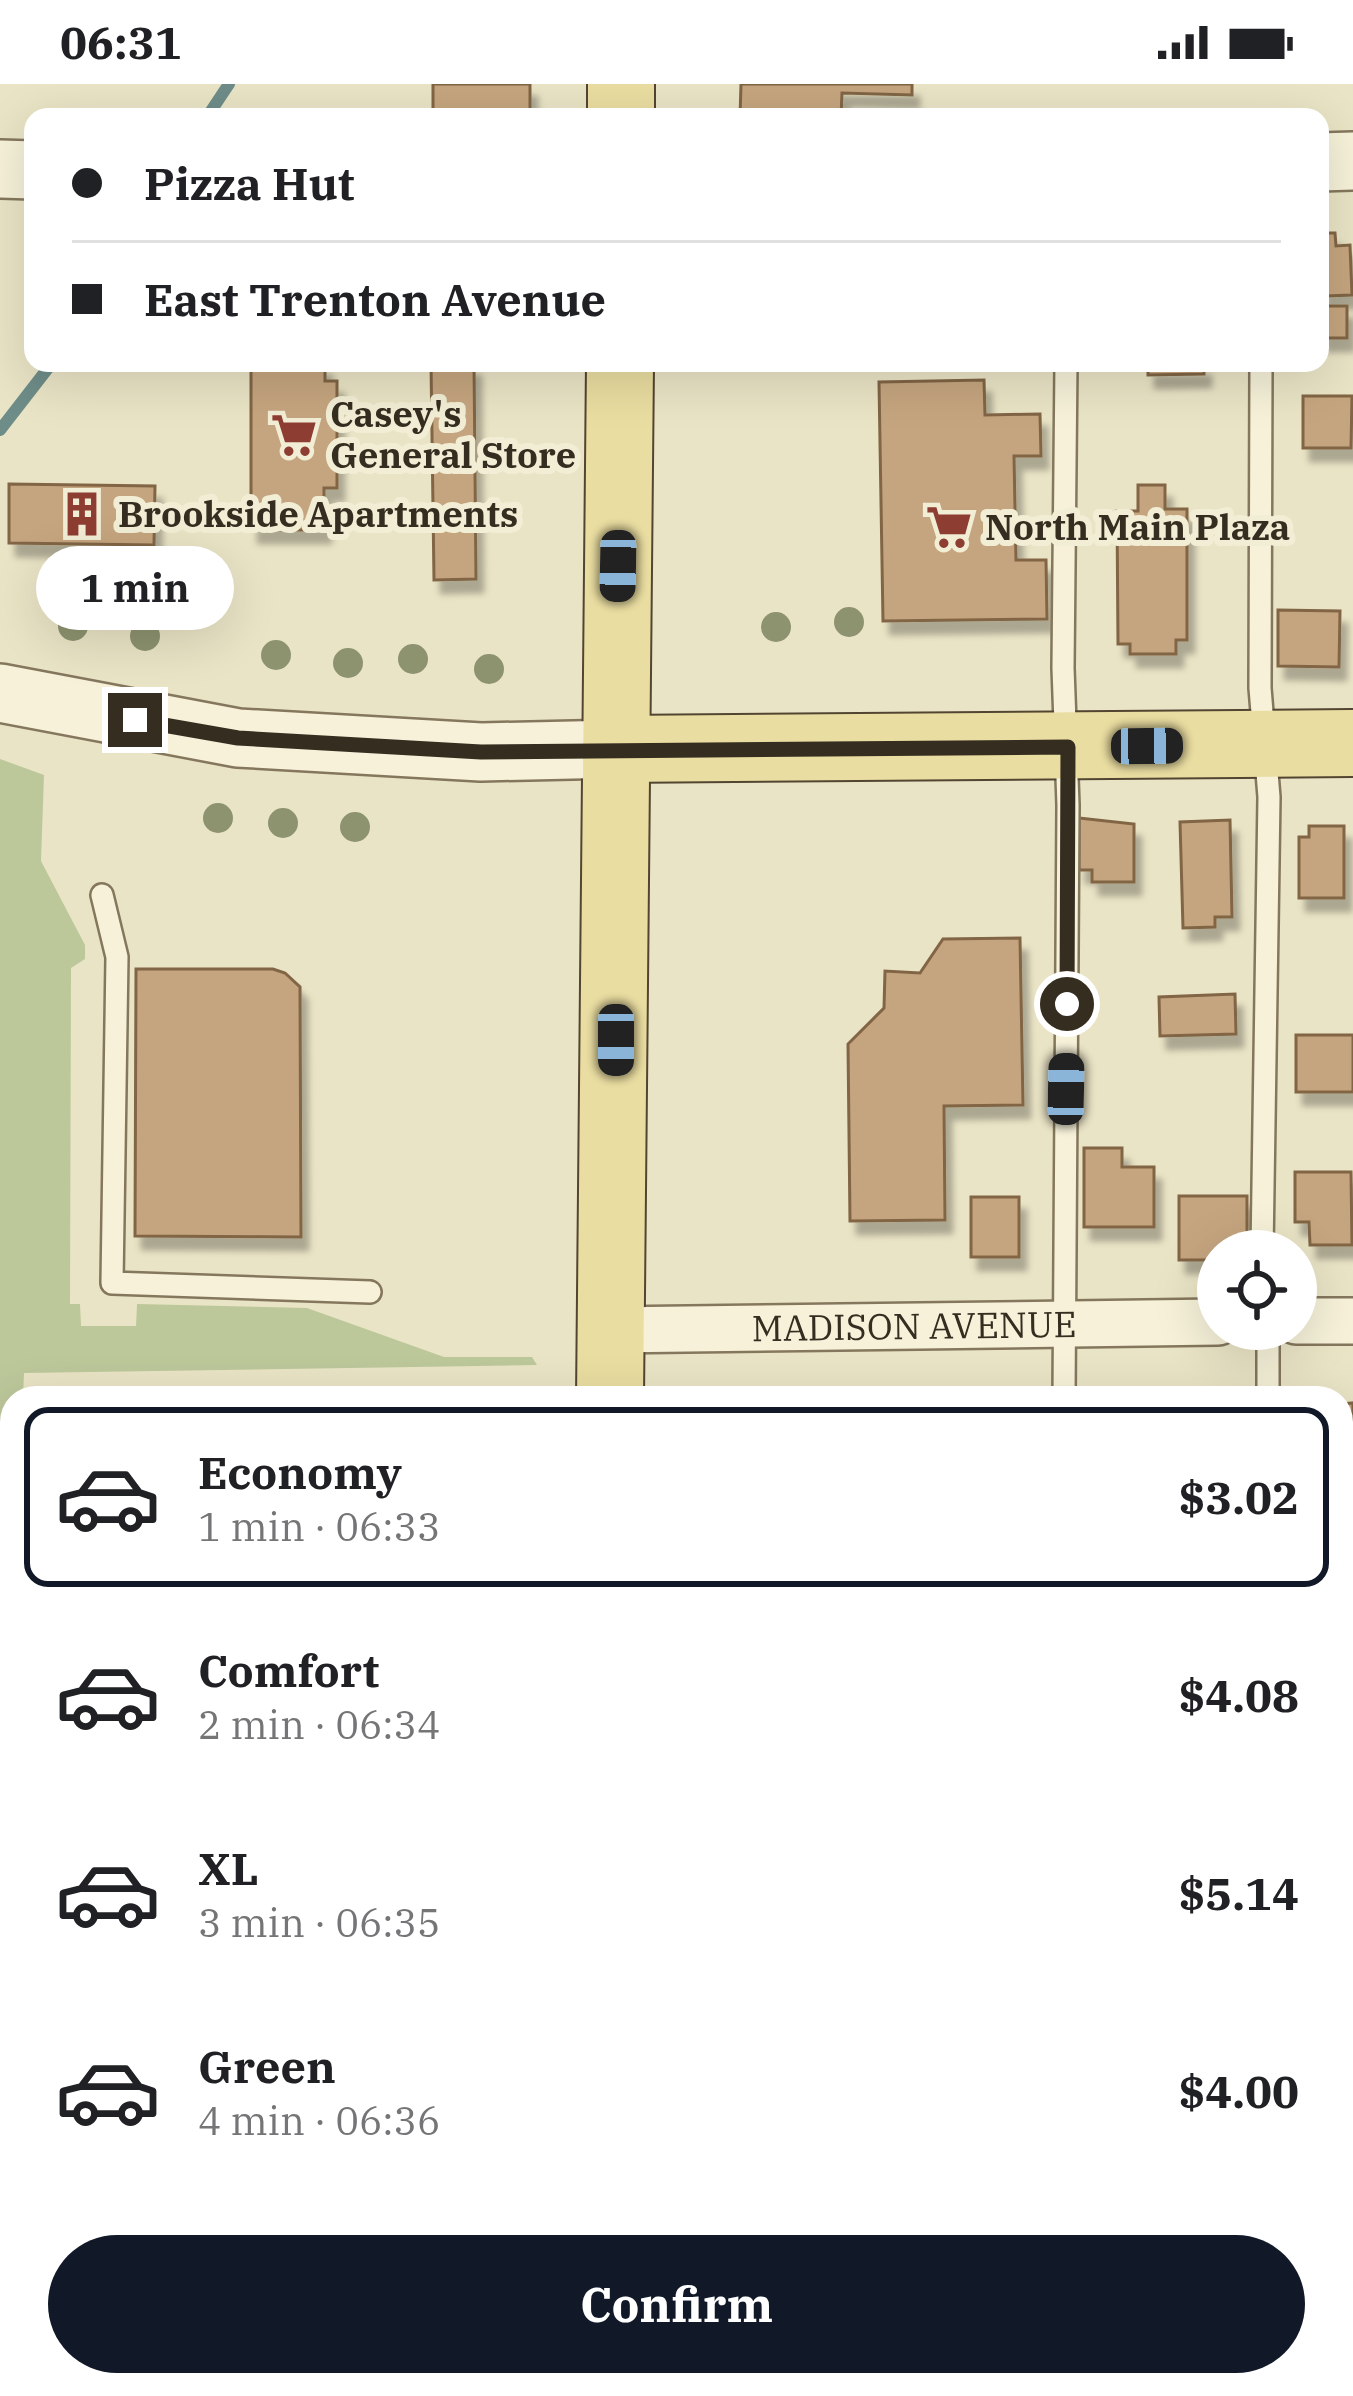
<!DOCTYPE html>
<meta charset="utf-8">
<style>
body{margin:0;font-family:"IBM Plex Serif",serif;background:#f6f6f6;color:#202124;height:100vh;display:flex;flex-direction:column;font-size:45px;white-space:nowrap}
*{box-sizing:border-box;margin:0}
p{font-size:39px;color:#757577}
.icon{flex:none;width:66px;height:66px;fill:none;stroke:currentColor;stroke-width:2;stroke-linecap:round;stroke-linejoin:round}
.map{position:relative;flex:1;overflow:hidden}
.panel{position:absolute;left:0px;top:1302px;width:1353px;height:1011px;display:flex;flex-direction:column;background:#fff;border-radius:36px 36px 0 0;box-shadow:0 12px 48px #0002}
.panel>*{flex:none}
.top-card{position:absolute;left:24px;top:24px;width:1305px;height:264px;border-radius:24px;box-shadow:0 12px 48px #0002;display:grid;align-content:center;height:264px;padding:0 48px;background:#fff}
.fabs{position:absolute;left:1197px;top:1146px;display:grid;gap:24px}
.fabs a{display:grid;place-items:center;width:120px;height:120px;border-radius:50%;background:#fff;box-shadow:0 12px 48px #0002;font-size:60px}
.end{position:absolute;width:54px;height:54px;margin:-27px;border:15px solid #352d20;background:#fff;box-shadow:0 0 0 6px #fff}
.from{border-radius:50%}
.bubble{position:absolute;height:84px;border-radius:42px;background:#fff;box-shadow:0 12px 48px #0002;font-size:39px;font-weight:800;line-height:84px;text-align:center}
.car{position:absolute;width:36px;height:72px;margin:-36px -18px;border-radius:15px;box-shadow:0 0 9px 3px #0007;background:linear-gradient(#222 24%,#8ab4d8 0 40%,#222 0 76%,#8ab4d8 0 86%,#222 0)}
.top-card b{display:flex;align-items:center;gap:42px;height:114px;font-size:45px}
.top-card b+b{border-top:3px solid #e0e0e0}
.top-card i{width:30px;height:30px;background:#202124}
ul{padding:21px 0 0;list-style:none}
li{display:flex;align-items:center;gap:36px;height:180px;margin:0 24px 18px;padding:0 24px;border:6px solid transparent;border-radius:24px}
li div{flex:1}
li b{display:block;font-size:45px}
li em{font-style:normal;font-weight:800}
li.on{border-color:#111827}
li>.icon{width:108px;height:108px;stroke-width:1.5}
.action{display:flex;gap:24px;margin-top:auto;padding:24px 48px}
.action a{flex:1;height:138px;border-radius:72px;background:#111827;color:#fff;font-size:48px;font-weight:800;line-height:138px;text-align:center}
.status{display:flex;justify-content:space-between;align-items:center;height:84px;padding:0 60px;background:#fff;direction:ltr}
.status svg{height:33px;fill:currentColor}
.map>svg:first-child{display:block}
</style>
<div class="status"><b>06:31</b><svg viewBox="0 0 49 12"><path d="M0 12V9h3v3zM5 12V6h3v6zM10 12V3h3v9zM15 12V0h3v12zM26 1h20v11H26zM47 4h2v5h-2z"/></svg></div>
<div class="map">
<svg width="1353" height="2312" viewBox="0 0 1353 2312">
<defs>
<filter id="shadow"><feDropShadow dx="7" dy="13" stdDeviation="3" flood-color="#0004"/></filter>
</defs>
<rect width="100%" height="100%" fill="#eae4c6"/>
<!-- green -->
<g fill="#bcc89a">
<polygon points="0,675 44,691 41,777 85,861 85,875 71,884 70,1220 80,1220 81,1242 136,1242 137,1220 307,1224 444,1273 532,1273 537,1281 24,1289 23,1314 12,1314 12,1782 0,1778"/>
<polygon points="12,1928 12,2213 0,2205 0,1936"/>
<polygon points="232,2301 478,2301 490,2312 209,2312"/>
</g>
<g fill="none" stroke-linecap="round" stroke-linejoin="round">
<!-- stream -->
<g stroke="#6e8c88" stroke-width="12">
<polyline points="207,33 229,0"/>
<polyline points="0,346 52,279"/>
</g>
</g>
<!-- building -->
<g fill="#c5a57f" stroke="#816545" stroke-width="3" filter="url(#shadow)">
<rect x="433" y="0" width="97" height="33"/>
<polygon points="741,0 912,0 912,11 842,9 841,33 740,33"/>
<polygon points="1320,149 1335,149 1336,162 1350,161 1352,211 1326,212 1326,222 1347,222 1347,254 1320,254"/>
<polygon points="251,279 325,279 325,297 337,297 337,404 324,404 324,446 251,446"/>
<polygon points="431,279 474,279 476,495 434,496"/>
<polygon points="1148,279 1204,279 1204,290 1148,291"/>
<polygon points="984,296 985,331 1040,330 1041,372 1014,372 1016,476 1046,476 1047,535 883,537 879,298"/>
<polygon points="1303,312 1352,312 1351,364 1303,364"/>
<polygon points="9,400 155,402 154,461 9,459"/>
<polygon points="1138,401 1165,401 1165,425 1187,425 1187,556 1176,556 1176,570 1130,570 1130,560 1118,560 1117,427 1138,427"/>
<polygon points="1278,526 1340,527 1339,583 1278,582"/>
<polygon points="1079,734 1134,740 1134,798 1092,798 1092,786 1079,786"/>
<polygon points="1230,736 1232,833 1215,833 1215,843 1183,844 1180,738"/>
<polygon points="1309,742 1344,742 1344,814 1299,814 1299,753 1309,753"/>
<polygon points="1020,854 1023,1021 944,1022 945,1136 850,1137 848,960 884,924 885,887 920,889 943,855"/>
<polygon points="136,885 273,885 285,889 300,903 301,1153 135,1152"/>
<polygon points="1235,910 1236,950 1160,952 1159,913"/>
<rect x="1296" y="951" width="57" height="57"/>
<polygon points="1084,1064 1122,1064 1122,1083 1154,1083 1154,1143 1084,1143"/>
<polygon points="1295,1088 1351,1088 1352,1161 1310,1161 1309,1138 1295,1138"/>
<polygon points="1179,1112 1247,1112 1247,1167 1218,1167 1218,1176 1179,1176"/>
<rect x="971" y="1113" width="48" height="60"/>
<polygon points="1127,1306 1127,1314 1077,1314 1077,1307"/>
<polygon points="1353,1319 1353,1394 1341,1394 1341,1320"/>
<rect x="1341" y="1664" width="8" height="69"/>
<polygon points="1347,1901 1353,1901 1353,1985 1344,1985"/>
</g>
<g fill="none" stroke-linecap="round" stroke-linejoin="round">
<!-- service casing -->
<g stroke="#84775d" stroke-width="26">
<g id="service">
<polyline points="1261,279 1260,604 1269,713 1262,1167"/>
<polyline points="102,811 117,873 112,1199 370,1208"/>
<polyline points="1064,1314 1068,721 1063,584 1066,279"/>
<polyline points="1268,1314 1268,1245"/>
<polyline points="1341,2104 1353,2104"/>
<polyline points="1056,2312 1056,2301"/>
</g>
</g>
<!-- minor casing -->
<g stroke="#84775d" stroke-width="50">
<g id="minor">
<polyline points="1296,1237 1353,1237"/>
<path id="s1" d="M611 1246 1218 1238"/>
<polyline points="1341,1812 1353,1812"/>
</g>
</g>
<!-- tertiary casing -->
<g stroke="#84775d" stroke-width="62">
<g id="tertiary">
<polyline points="1320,78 1353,77"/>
<polyline points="0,85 33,86"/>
<polyline points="0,609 238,654 481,668 616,665"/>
</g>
</g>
<!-- primary casing -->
<g stroke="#524531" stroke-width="70">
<g id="primary">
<polyline points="621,0 621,33"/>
<polyline points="616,665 1353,659"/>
<polyline points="610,1314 620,279"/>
<polyline points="615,2312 615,2301"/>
</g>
</g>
<!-- path -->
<g stroke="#84775d" stroke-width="8" stroke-dasharray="9 6" stroke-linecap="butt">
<polyline points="0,1800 12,1803"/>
<polyline points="486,2301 498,2312"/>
<polyline points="954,2301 954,2312"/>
<polyline points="1150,2301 1150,2312"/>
</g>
<!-- service -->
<use href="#service" stroke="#f6f1d8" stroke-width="21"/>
<!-- minor -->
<use href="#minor" stroke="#f6f1d8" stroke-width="45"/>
<!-- tertiary -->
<use href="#tertiary" stroke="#f6f1d8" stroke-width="57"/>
<!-- primary -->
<use href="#primary" stroke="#eadda1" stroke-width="66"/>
</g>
<!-- trees -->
<g fill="#8d936f">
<circle cx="849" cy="538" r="15"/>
<circle cx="73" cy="542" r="15"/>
<circle cx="776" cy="543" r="15"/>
<circle cx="145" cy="552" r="15"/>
<circle cx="276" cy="571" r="15"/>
<circle cx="413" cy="575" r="15"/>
<circle cx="348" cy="579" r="15"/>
<circle cx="489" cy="585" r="15"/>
<circle cx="218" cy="734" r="15"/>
<circle cx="283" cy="739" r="15"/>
<circle cx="355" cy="743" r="15"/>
</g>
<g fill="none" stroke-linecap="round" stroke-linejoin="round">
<!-- route -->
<polyline stroke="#352d20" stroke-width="15" points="135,636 238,654 481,668 1068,663 1067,920"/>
</g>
<!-- icons -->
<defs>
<g id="supermarket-bare" transform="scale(3.6)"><path d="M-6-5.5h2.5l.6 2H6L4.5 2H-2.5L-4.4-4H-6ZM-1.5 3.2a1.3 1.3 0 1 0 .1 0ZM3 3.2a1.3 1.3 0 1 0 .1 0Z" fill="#8e3d32" stroke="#f2eed5" stroke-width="2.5" paint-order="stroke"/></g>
<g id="building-bare" transform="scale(3.6)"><path d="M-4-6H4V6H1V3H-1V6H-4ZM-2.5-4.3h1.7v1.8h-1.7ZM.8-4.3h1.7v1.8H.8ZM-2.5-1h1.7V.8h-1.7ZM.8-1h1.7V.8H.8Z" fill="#8e3d32" stroke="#f2eed5" stroke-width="2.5" paint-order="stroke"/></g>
</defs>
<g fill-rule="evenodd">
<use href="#supermarket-bare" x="294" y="351"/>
<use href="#building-bare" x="82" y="430"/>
<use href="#supermarket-bare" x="949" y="443"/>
</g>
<g text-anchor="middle" stroke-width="12" stroke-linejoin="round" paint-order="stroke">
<!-- poi labels -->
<g font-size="36" font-weight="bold" fill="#352d20" stroke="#f2eed5" text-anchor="start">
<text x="330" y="343">Casey's<tspan x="330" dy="41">General Store</tspan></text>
<text x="118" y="443">Brookside Apartments</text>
<text x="985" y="456">North Main Plaza</text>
</g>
<!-- street labels -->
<g font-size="36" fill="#352d20" stroke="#f2eed5">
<text dy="13" stroke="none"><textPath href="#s1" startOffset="303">MADISON AVENUE</textPath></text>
</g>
</g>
</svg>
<div class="fabs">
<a><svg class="icon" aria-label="locate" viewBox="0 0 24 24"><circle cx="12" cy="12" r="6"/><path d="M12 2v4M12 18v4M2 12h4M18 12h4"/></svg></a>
</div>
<i class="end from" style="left:1067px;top:920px"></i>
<i class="end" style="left:135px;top:636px"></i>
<div class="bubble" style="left:36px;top:462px;width:198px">1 min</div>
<i class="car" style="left:618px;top:482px;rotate:181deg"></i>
<i class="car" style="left:1147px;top:662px;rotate:89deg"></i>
<i class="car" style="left:616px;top:956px;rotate:180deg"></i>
<i class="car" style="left:1066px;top:1005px;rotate:1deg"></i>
<div class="top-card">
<b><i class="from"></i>Pizza Hut</b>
<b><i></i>East Trenton Avenue</b>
</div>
<section class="panel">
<ul>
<li class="on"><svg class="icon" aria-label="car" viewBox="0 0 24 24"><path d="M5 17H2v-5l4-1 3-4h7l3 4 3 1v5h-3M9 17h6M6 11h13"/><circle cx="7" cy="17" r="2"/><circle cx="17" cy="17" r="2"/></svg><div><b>Economy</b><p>1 min · 06:33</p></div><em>$3.02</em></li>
<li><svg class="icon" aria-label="car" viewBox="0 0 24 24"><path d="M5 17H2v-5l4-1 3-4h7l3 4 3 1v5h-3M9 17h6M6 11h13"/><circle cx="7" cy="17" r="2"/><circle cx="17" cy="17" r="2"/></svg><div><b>Comfort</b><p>2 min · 06:34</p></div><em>$4.08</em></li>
<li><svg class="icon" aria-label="car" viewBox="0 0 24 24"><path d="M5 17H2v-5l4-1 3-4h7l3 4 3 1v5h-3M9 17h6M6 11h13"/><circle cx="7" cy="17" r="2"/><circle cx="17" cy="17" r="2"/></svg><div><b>XL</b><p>3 min · 06:35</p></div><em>$5.14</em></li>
<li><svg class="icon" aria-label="car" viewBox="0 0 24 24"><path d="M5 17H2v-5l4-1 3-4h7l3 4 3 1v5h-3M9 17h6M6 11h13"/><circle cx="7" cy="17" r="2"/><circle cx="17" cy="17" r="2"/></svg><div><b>Green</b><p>4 min · 06:36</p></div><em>$4.00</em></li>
</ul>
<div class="action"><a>Confirm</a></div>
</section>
</div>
